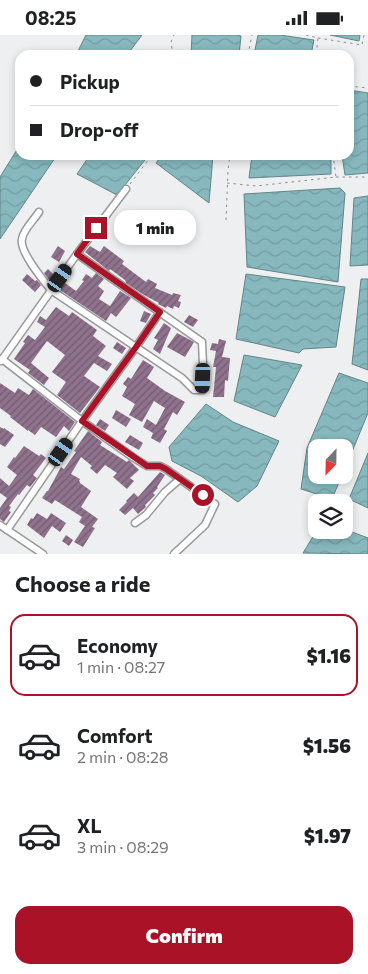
<!DOCTYPE html>
<meta charset="utf-8">
<style>
body{margin:0;font-family:Commissioner,sans-serif;background:#f6f6f6;color:#202124;height:100vh;display:flex;flex-direction:column;font-size:19px;white-space:nowrap}
*{box-sizing:border-box;margin:0}
p{font-size:16px;color:#757577}
.icon{flex:none;width:28px;height:28px;fill:none;stroke:currentColor;stroke-width:2;stroke-linecap:round;stroke-linejoin:round}
.map{position:relative;height:519px;overflow:hidden}
.drawer{display:flex;flex-direction:column;background:#fff;flex:1}
.drawer>*{flex:none}
.banner{position:absolute;left:15px;top:15px;width:339px;height:110px;border-radius:15px;box-shadow:0 2px 8px #0003;display:grid;align-content:center;height:110px;padding:0 15px;background:#fff}
.needle{width:32px;rotate:202deg}
.fabs{position:absolute;left:308px;top:404px;display:grid;gap:10px}
.fabs a{display:grid;place-items:center;width:45px;height:45px;border-radius:10px;background:#fff;box-shadow:0 2px 8px #0003;font-size:25px}
.end{position:absolute;width:22px;height:22px;margin:-11px;border:6px solid #a91227;background:#fff;box-shadow:0 0 0 2px #fff}
.from{border-radius:50%}
.bubble{position:absolute;height:35px;border-radius:15px;background:#fff;box-shadow:0 2px 8px #0003;font-size:16px;font-weight:800;line-height:35px;text-align:center}
.car{position:absolute;width:15px;height:30px;margin:-15px -8px;border-radius:6px;box-shadow:0 0 4px 1px #0007;background:linear-gradient(#222 24%,#8ab4d8 0 40%,#222 0 76%,#8ab4d8 0 86%,#222 0)}
.banner b{display:flex;align-items:center;gap:18px;height:48px;font-size:19px}
.banner b+b{border-top:1px solid #e0e0e0}
.banner i{width:12px;height:12px;background:#202124}
ul{padding:0;list-style:none}
li{display:flex;align-items:center;gap:15px;height:82px;margin:0 10px 8px;padding:0 5px;border:2px solid transparent;border-radius:15px}
li div{flex:1}
li b{display:block;font-size:19px}
li em{font-style:normal;font-weight:800}
li.selected{border-color:#a91227}
li>.icon{width:45px;height:45px;stroke-width:1.5}
h2{padding:0 15px;font-size:22px;line-height:60px}
.primary-button{display:flex;gap:10px;margin-top:auto;padding:10px 15px}
.primary-button a{flex:1;height:58px;border-radius:15px;background:#a91227;color:#fff;font-size:20px;font-weight:800;line-height:58px;text-align:center}
.status{display:flex;justify-content:space-between;align-items:center;height:35px;padding:0 25px;background:#fff;direction:ltr}
.status svg{height:14px;fill:currentColor}
.map>svg:first-child{display:block}
</style>
<div class="status"><b>08:25</b><svg viewBox="0 0 49 12"><path d="M0 12V9h3v3zM5 12V6h3v6zM10 12V3h3v9zM15 12V0h3v12zM26 1h20v11H26zM47 4h2v5h-2z"/></svg></div>
<div class="map">
<svg width="368" height="519" viewBox="0 0 368 519">
<defs>
<pattern id="water-waves" width="16" height="10" patternUnits="userSpaceOnUse" patternTransform="scale(1.25)"><rect width="16" height="10" fill="#86b8bd"/><path d="M0 5q4-4 8 0t8 0" fill="none" stroke="#729da1"/></pattern>
<pattern id="building-hatch" width="6" height="6" patternUnits="userSpaceOnUse" patternTransform="scale(1.25)"><rect width="6" height="6" fill="#8f728c"/><path d="M-1 1l2-2M0 6l6-6M5 7l2-2" fill="none" stroke="#735c71"/></pattern>
</defs>
<rect width="100%" height="100%" fill="#eeeff0"/>
<!-- water -->
<g fill="url(#water-waves)" stroke="#628588">
<polygon points="86,0 142,0 127,20 76,20"/>
<polygon points="192,0 237,0 241,1 239,20 191,20"/>
<polygon points="258,0 280,0 314,5 311,20 254,20"/>
<polygon points="330,0 360,0 359,6"/>
<polygon points="349,55 368,58 368,138 345,140 342,120 349,120"/>
<polygon points="20,110 20,120 57,120 0,204 0,142"/>
<polygon points="90,120 149,120 117,160 77,139"/>
<polygon points="162,120 213,120 209,168 156,128"/>
<polygon points="252,120 331,120 331,139 249,143"/>
<polygon points="340,153 345,158 338,247 247,232 244,159"/>
<polygon points="368,161 368,230 350,231 354,163"/>
<polygon points="246,239 345,252 336,312 303,314 299,318 236,304"/>
<polygon points="361,244 368,244 368,335 352,329"/>
<polygon points="244,320 302,330 275,382 234,366"/>
<polygon points="339,338 368,348 368,378 344,436 344,412 316,412 316,440 342,440 332,464 301,454 307,413"/>
<polygon points="206,369 233,387 279,406 257,451 238,467 201,441 172,426 169,412"/>
<polygon points="368,418 368,473 349,464"/>
<polygon points="344,494 368,503 368,519 303,518 317,495 344,495"/>
</g>
<!-- building -->
<g fill="url(#building-hatch)">
<polygon points="58,211 65,216 59,227 51,222"/>
<polygon points="90,211 100,217 104,211 124,226 122,229 146,247 148,244 157,249 155,253 172,260 173,258 181,260 178,266 181,267 179,273 174,271 173,274 167,271 166,273 158,269 159,268 144,260 126,248 125,245 110,234 109,236 85,217"/>
<polygon points="48,234 54,240 49,245 44,238"/>
<polygon points="96,238 104,244 98,251 104,256 99,264 110,271 120,256 131,263 116,282 111,278 106,286 60,255 65,248 76,256 84,246 82,245 86,239 92,243"/>
<polygon points="27,239 35,246 37,245 41,250 35,257 22,245"/>
<polygon points="56,272 69,281 72,277 97,295 93,301 106,311 98,321 112,329 107,336 94,328 84,341 100,352 80,378 57,360 66,347 52,337 65,320 47,306 31,328 49,343 44,350 28,338 30,335 14,324 25,308 23,307 28,300 35,305 45,292 37,287 40,281 46,285"/>
<polygon points="144,276 151,279 146,288 140,286"/>
<polygon points="189,280 198,285 193,292 184,287"/>
<polygon points="164,288 171,293 160,319 153,314 158,305 154,303"/>
<polygon points="177,298 194,307 185,322 167,312"/>
<polygon points="219,304 226,306 222,322 230,323 228,346 225,345 224,362 213,362 216,332 213,332 216,316 210,315 212,308 218,309"/>
<polygon points="117,307 126,313 122,319 113,313"/>
<polygon points="143,325 154,332 147,343 165,356 185,367 177,380 173,377 164,394 167,396 160,408 151,403 153,398 143,392 147,384 156,390 165,373 154,366 142,387 129,380 135,369 122,361 127,352 123,349 128,342 131,344"/>
<polygon points="0,348 15,358 18,353 29,360 33,354 75,387 69,396 64,391 56,402 41,392 35,400 28,395 28,396 10,382 11,381 0,373"/>
<polygon points="116,375 131,384 126,392 112,383"/>
<polygon points="100,384 109,390 105,396 96,390"/>
<polygon points="0,392 4,394 4,393 14,400 5,412 0,409"/>
<polygon points="88,396 102,407 100,410 127,427 129,425 139,435 130,443 134,446 127,454 113,442 117,438 105,430 97,439 90,433 92,431 81,422 71,439 80,444 79,446 80,447 80,448 91,456 81,472 98,484 92,492 95,493 83,512 74,507 85,491 79,487 82,482 55,465 52,469 42,463 47,456 48,456 61,432 64,434 76,417 74,416"/>
<polygon points="130,400 143,408 139,415 125,407"/>
<polygon points="24,411 39,421 41,419 46,423 33,440 37,443 30,452 27,450 19,460 18,459 9,471 11,472 9,476 11,477 4,487 0,484 0,473 7,463 0,458 0,443 9,451 17,440 7,432 14,422 15,423"/>
<polygon points="160,437 165,440 157,452 158,453 153,458 155,460 145,470 146,472 138,479 133,473 125,480 119,475 127,467 126,466 134,458 138,462"/>
<polygon points="37,478 47,484 51,478 66,488 60,497 52,491 44,503 27,490 31,483 33,484"/>
<polygon points="66,500 73,505 69,511 62,506"/>
</g>
<g fill="none" stroke-linecap="round" stroke-linejoin="round">
<!-- street casing -->
<g stroke="#99999a" stroke-width="9">
<g id="street">
<path d="M39 177C34 185 23 195 22 204 19 216 43 245 51 255L182 343 194 355H203V330L202 307 77 219"/>
<polyline points="2,324 82,386 134,423 147,431 160,431 166,434 180,444 165,457 146,480 135,488"/>
<polyline points="1,326 77,219 126,154"/>
<polyline points="0,490 43,519"/>
<polyline points="7,495 82,386 136,312 160,277"/>
<polyline points="174,519 205,490 215,469 180,444"/>
</g>
</g>
<!-- path -->
<g stroke="#8c8c8d" stroke-width="1" stroke-dasharray="2.5 4" stroke-linecap="butt">
<polyline points="306,0 318,3 316,20"/>
<polyline points="318,3 362,10 364,0"/>
<polyline points="173,20 171,7 174,0"/>
<polyline points="248,20 252,0"/>
<polyline points="349,51 368,53"/>
<polyline points="336,142 368,142"/>
<polyline points="227,148 256,151 336,142 333,120"/>
<polyline points="130,149 152,120"/>
<polyline points="226,185 228,135 230,120"/>
</g>
<!-- street -->
<use href="#street" stroke="#fff" stroke-width="6"/>
</g>
<g fill="none" stroke-linecap="round" stroke-linejoin="round">
<!-- route -->
<polyline stroke="#a91227" stroke-width="6" points="96,193 77,219 160,277 136,312 82,386 147,431 160,431 166,434 203,460"/>
</g>
</svg>
<div class="fabs">
<a><svg class="needle" viewBox="-14 -14 28 28"><path d="M0-13l5 13h-10z" fill="#e53935"/><path d="M0 13l5-13h-10z" fill="#757577"/></svg></a>
<a><svg class="icon" aria-label="layers" viewBox="0 0 24 24"><path d="M12 4l9 5-9 5-9-5zM3 14l9 5 9-5"/></svg></a>
</div>
<i class="end from" style="left:203px;top:460px"></i>
<i class="end" style="left:96px;top:193px"></i>
<div class="bubble" style="left:114px;top:175px;width:82px">1 min</div>
<i class="car" style="left:60px;top:243px;rotate:35deg"></i>
<i class="car" style="left:203px;top:343px;rotate:182deg"></i>
<i class="car" style="left:61px;top:417px;rotate:35deg"></i>
<div class="banner">
<b><i class="from"></i>Pickup</b>
<b><i></i>Drop-off</b>
</div>
</div>
<section class="drawer">
<h2>Choose a ride</h2>
<ul>
<li class="selected"><svg class="icon" aria-label="car" viewBox="0 0 24 24"><path d="M5 17H2v-5l4-1 3-4h7l3 4 3 1v5h-3M9 17h6M6 11h13"/><circle cx="7" cy="17" r="2"/><circle cx="17" cy="17" r="2"/></svg><div><b>Economy</b><p>1 min · 08:27</p></div><em>$1.16</em></li>
<li><svg class="icon" aria-label="car" viewBox="0 0 24 24"><path d="M5 17H2v-5l4-1 3-4h7l3 4 3 1v5h-3M9 17h6M6 11h13"/><circle cx="7" cy="17" r="2"/><circle cx="17" cy="17" r="2"/></svg><div><b>Comfort</b><p>2 min · 08:28</p></div><em>$1.56</em></li>
<li><svg class="icon" aria-label="car" viewBox="0 0 24 24"><path d="M5 17H2v-5l4-1 3-4h7l3 4 3 1v5h-3M9 17h6M6 11h13"/><circle cx="7" cy="17" r="2"/><circle cx="17" cy="17" r="2"/></svg><div><b>XL</b><p>3 min · 08:29</p></div><em>$1.97</em></li>
</ul>
<div class="primary-button"><a>Confirm</a></div>
</section>
